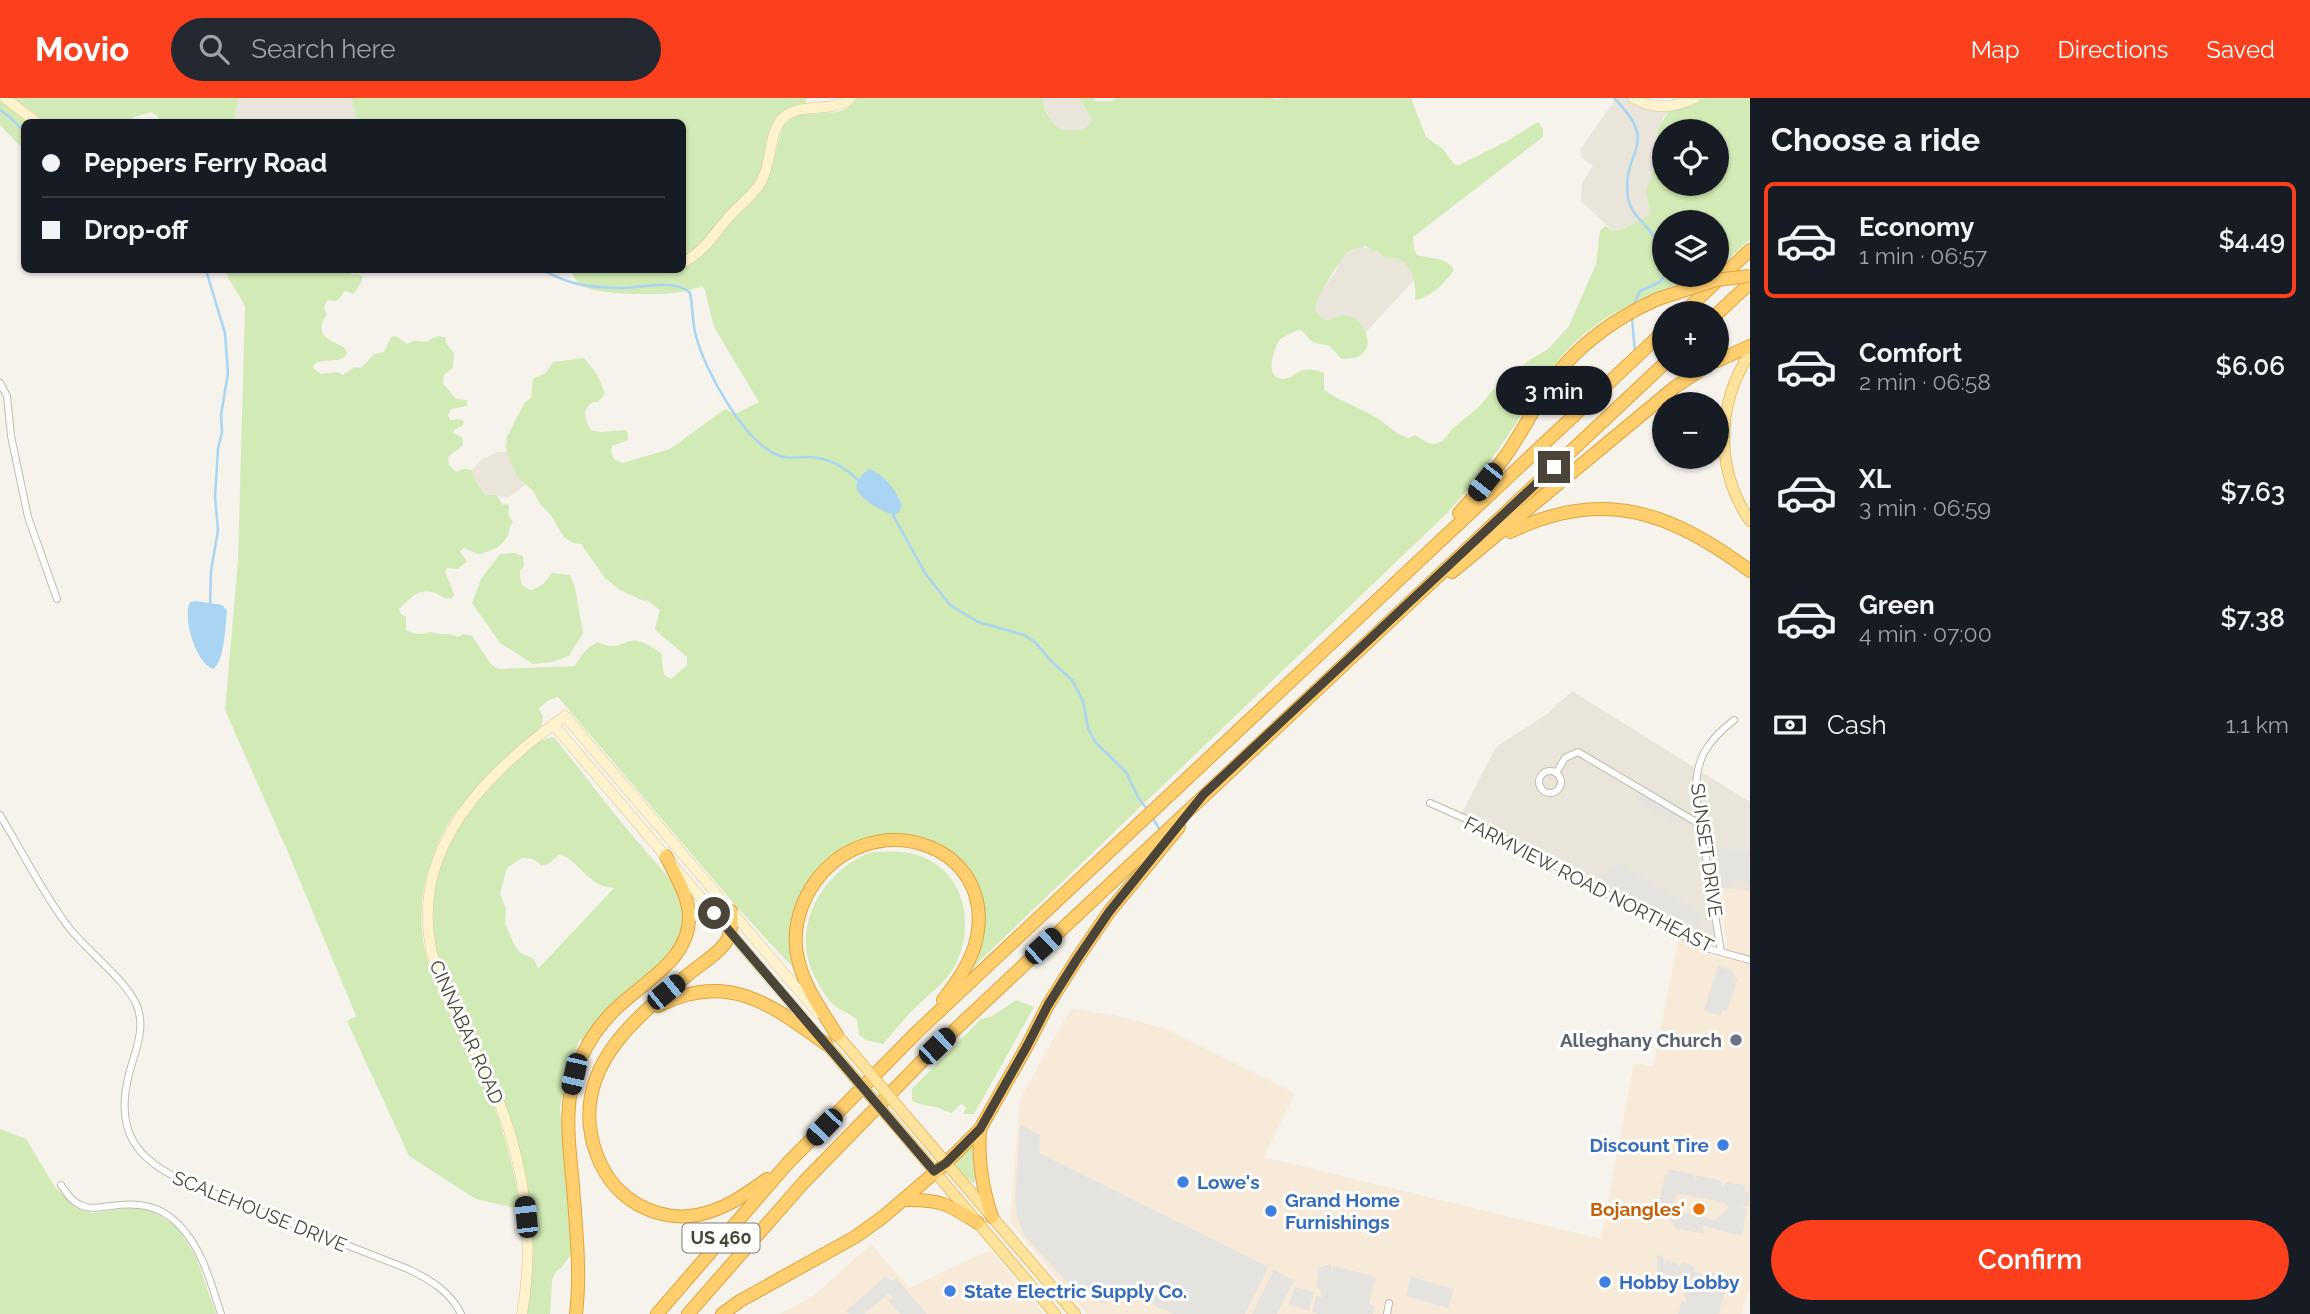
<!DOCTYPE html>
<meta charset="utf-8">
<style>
body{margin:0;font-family:Raleway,sans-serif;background:#242831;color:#f1f3f6;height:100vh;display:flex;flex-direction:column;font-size:26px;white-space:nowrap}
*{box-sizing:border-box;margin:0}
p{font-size:23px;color:#9ea1a6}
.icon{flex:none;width:38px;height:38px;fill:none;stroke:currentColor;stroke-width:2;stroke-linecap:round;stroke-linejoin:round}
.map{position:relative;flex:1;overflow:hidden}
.side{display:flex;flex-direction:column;background:#171b24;width:560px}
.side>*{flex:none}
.top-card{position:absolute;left:21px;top:21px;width:665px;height:154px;border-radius:10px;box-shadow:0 2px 5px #0004;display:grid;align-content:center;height:154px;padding:0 21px;background:#171b24}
.fabs{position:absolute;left:1652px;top:21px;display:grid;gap:14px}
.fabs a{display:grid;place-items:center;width:77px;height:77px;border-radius:50%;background:#171b24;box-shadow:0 2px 5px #0004;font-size:35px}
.end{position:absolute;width:32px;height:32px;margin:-16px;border:9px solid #4b4439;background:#fff;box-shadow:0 0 0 4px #fff}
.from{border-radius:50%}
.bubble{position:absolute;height:49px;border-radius:24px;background:#171b24;box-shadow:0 2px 5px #0004;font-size:23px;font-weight:600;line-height:49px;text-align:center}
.car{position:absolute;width:21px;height:42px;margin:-21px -10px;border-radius:9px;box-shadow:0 0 5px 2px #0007;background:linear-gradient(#222 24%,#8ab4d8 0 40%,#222 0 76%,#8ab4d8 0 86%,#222 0)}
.top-card b{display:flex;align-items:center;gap:24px;height:66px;font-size:26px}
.top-card b+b{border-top:2px solid #363941}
.top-card i{width:18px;height:18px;background:#f1f3f6}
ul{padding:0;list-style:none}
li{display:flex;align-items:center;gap:21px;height:116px;margin:0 14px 10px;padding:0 7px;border:4px solid transparent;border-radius:10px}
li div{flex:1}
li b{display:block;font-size:26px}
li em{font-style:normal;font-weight:600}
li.selected{border-color:#fc3f1d}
li>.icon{width:63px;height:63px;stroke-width:1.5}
h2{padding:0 21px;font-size:32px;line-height:84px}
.pay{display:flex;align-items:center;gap:18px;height:77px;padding:0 21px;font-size:26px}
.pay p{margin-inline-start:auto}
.button{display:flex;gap:14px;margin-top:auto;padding:14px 21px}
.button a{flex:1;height:80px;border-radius:42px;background:#fc3f1d;color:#fff;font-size:28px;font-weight:600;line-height:80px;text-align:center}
header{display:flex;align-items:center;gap:42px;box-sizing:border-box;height:98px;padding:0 35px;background:#fc3f1d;color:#fff}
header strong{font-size:33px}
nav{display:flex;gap:38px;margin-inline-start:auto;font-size:24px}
.search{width:490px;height:63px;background:#242831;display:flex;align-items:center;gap:18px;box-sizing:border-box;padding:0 24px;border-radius:38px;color:#9ea1a6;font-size:26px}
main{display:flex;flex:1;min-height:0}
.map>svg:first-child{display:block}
</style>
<header>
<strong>Movio</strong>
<div class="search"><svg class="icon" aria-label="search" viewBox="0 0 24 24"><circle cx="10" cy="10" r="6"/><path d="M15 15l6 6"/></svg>Search here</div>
<nav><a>Map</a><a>Directions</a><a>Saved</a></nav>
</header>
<main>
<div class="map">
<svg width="1750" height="1216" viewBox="0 0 1750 1216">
<rect width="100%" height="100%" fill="#f6f3ec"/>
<!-- residential -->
<g fill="#eae5da">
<polygon points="238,0 352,0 354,15 360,24 234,24"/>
<polygon points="1042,0 1079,0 1092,22 1085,31 1070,33 1059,31 1051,24"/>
<polygon points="1616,0 1627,0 1658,12 1669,13 1663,20 1657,62 1652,78 1651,116 1623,131 1613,133 1581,103 1582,85 1593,68 1582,60 1580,52"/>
<polygon points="1361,148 1403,163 1410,170 1415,181 1366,234 1362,226 1341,218 1325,222 1316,213 1314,208 1320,194 1335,175 1340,163 1346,156"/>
<polygon points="498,354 508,354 525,387 509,399 485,397 475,382 472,372 482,361"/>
<polygon points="1572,593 1750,704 1750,793 1717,790 1707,792 1715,840 1711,844 1706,844 1681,833 1599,785 1492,729 1461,717 1496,649 1547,616"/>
</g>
<!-- commercial -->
<g fill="#f7ead8">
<polygon points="1717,790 1750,793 1750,1188 1741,1216 1087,1216 1010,1124 1020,1001 1071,910 1119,918 1166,931 1295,995 1264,1059 1601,1141 1634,965 1653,968 1679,839 1704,855 1723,861 1727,846"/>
<polygon points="871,1146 909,1190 990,1152 1044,1216 781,1216 813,1198"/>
</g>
<!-- green -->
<g fill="#d2eab5" fill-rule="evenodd">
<polygon points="11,0 238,0 234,24 161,24 157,18 151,14 134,19 130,24 42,24"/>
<polygon points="352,0 807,0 805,7 788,12 759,81 709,139 683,161 682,24 360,24 354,15"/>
<path d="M857 0H1042C1050 27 1055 36 1085 31L1092 22 1079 0H1094L1095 3H1111L1118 0H1271L1276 2 1284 0H1411L1426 39 1443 51 1454 66 1459 67 1507 43 1538 24 1543 31V39L1413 139 1414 151 1417 157C1430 161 1448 159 1454 172 1445 185 1431 199 1415 202 1417 181 1410 156 1384 160L1379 154 1371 152 1366 148C1359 149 1352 151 1346 156 1341 160 1314 204 1315 209 1315 215 1321 218 1325 222 1333 221 1340 217 1348 218 1364 220 1377 248 1359 258 1355 261 1347 260 1342 261L1328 247C1310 245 1313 244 1301 232L1295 233 1279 242C1275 251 1263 278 1282 281 1295 282 1298 264 1324 275V292C1341 304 1362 310 1380 322 1392 330 1394 336 1409 340L1415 337 1428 345 1436 346 1443 343 1452 331 1479 309 1492 293 1528 263 1548 251 1569 228 1596 166 1600 133 1605 128 1613 133 1623 131 1651 116 1646 93 1657 62 1658 31 1669 13 1682 10 1704 0H1750V141L1717 172V124H1664V177H1712C1654 191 1589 218 1553 270 1517 322 1491 369 1446 416L967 875 980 834 961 769C940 760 914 744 892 738 857 729 801 778 795 811 791 830 794 852 794 871L736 808 558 599 549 602 539 610 543 619 542 627C510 663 469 689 445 731 436 747 431 764 426 781 406 861 454 916 484 984 502 1025 514 1067 520 1111L476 1101 409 1058 347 923 356 918 290 759 225 612 238 463 245 208 224 172H349L352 177 357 176 362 178V183L354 196 345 193C339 200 339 205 328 202 323 207 324 211 327 216 313 237 329 242 344 249L347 255 345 259C335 265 324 260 314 266L313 270 321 276 338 274 343 277 355 269 361 270 374 256 384 254 391 239 396 238 407 246 414 243 427 244C433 239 438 236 446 240L445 244 454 255 453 270 444 277 443 285 456 301 467 302V308L451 311 448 317 450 322 462 321 464 324 462 328 454 332 453 335 462 339 463 347 448 359 449 367 456 374 464 371 472 372 475 382 485 397H496L503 407 507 406 509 408 508 416 513 424C508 430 511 432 507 439 501 450 489 454 478 456L464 450 460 453 467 464 457 471 447 470 445 473 454 496 452 501C444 501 442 498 435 495 418 489 410 501 399 511L401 516 406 519V532C415 537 422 537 431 534 441 538 449 534 458 539L464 536 472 538 491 566 498 571 575 568C581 557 586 550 598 544 621 555 623 540 639 543 647 545 654 551 661 555L664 577 671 581 687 567V559C677 549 665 542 655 531L660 512 647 502 644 503 620 492 605 480 581 446 573 445 564 439 550 416 541 407 533 393 519 380 512 368 506 349 507 339 525 304 531 300 533 281 546 275 553 264 584 260 598 278 605 296 598 304H593C581 312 584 321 591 332L601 334 626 332 628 336V342L612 348 611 354 615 362 623 365 670 351 725 311 735 316 759 304 714 229 705 192 702 188C693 191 683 194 674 195 656 197 600 197 584 189 577 185 573 179 572 172L656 175 682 172 772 67 783 27 797 17 838 14 846 11ZM1664 33H1717V86H1664Z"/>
<polygon points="0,1 30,24 24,24 24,52 0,27"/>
<path d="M514 455 523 458 524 468 520 473 521 486 530 492C542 490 545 484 552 475L570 477 575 490 583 535 569 558 553 564 533 566 500 545 472 505 481 481 500 456Z"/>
<path d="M554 639 625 729 670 781 679 796 684 814 683 832 673 854 583 943 580 941 566 979 560 1010 573 1153 562 1169 556 1173 552 1182 550 1216H527C536 1152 532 1089 513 1028 496 975 464 930 444 879 416 808 442 733 497 683 512 668 532 641 554 639ZM559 757C579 760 585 788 614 790L538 871 534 861 519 854 514 846 505 825 506 811 500 795 507 770 522 760 533 761 542 768 548 766Z"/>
<path d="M872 754C889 754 909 752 925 760 968 779 975 833 953 871 944 886 931 894 919 906 906 918 895 933 883 946L866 942 859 937 857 922C851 915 842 914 835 908 827 901 820 890 816 881 788 832 822 772 872 754Z"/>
<path d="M1016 902 1034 909 974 1016H963L966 1009 961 1006 952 1015C945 1014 942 1010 935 1009 926 1007 921 1007 912 1003V991L981 921 991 919Z"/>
<polygon points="0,1031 26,1041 55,1089 76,1110 92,1115 136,1109 152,1113 178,1130 196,1159 216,1216 0,1216"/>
<polygon points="973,1046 975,1084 973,1085 958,1072 955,1064"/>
</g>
<!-- parking -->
<g fill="#e5e3e0" fill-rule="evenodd">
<polygon points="1647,688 1680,709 1671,724 1637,703"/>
<polygon points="1713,750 1750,752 1750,785 1734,780 1733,788 1719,789"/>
<polygon points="1617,764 1704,817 1697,829 1682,820 1678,826 1603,780 1608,770 1614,769"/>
<polygon points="1718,868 1733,873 1733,878 1738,880 1727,913 1722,912 1721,918 1704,913"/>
<polygon points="1020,1026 1040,1037 1039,1055 1268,1169 1245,1216 1173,1216 1119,1190 1110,1189 1107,1206 1089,1201 1074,1192 1024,1137 1017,1118 1015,1101"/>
<path d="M1667 1071 1692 1076 1695 1083 1697 1082 1695 1077 1720 1082 1723 1090 1726 1084 1745 1087 1744 1093 1750 1095V1098L1748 1108H1741L1747 1111 1742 1138 1703 1128 1704 1136 1675 1130 1669 1120 1654 1118 1659 1109 1664 1078H1669ZM1680 1096 1725 1105 1729 1110 1715 1122 1679 1114 1675 1112 1673 1107 1676 1099Z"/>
<polygon points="1657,1157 1664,1159 1664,1166 1666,1162 1678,1166 1679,1170 1682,1164 1694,1168 1693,1173 1706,1177 1708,1181 1711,1174 1723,1178 1722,1184 1727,1185 1719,1216 1678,1216 1681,1203 1687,1204 1683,1194 1687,1181 1657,1174"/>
<polygon points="1330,1166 1332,1173 1334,1168 1376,1179 1369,1206 1375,1208 1373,1216 1318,1216 1312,1214 1316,1198 1323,1199 1317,1187 1318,1170"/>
<polygon points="1274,1172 1294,1183 1277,1216 1252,1216"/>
<polygon points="886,1178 891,1183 896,1180 927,1216 900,1216 889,1203 893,1199 888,1196 864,1216 849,1216 846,1213"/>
<polygon points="1411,1179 1454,1191 1448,1210 1406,1198"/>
<polygon points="1294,1189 1314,1194 1309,1213 1289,1207"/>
</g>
<!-- water -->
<g fill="#a9d4f2">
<path d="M868 371C882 374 898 394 902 408L899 414 894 417C884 414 852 399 857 385 859 380 864 375 868 371Z"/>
<path d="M196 503 222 507 227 513C225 528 225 563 213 571 196 565 182 520 190 504Z"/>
</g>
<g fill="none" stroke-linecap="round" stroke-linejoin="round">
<!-- stream -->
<g stroke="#a9d4f2" stroke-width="2.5">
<path d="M1614 0C1662 48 1621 51 1628 100 1630 115 1644 124 1652 136 1657 144 1660 152 1664 161"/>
<path d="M0 12C10 18 16 26 24 32"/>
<polyline points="206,172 225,235 228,275 221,317 222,334 218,351 215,399 218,432 211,473 210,508"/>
<path d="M542 172C557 179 571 186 588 188 598 189 610 190 621 190 642 190 674 180 690 195 693 209 692 224 696 238 705 273 745 346 780 358 789 361 798 359 807 359 828 359 845 369 859 383"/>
<polyline points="1633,209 1640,193 1660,184 1665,177"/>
<polyline points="1632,220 1635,255"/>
<polyline points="892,415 925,475 950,507 978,524 1024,537 1035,544 1051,563 1072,582 1083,603 1088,630 1095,644 1126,674 1139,701 1147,711"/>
<polyline points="1152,719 1160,732"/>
</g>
<!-- street casing -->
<g stroke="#c2bbae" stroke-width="8">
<g id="street">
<polyline points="0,285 7,298 11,338 28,419 57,501"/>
<circle cx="1550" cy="684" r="11"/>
<polyline points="1556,675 1565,660 1578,654 1701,727"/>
<polyline points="1430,705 1482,728 1706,850 1750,862"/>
<path d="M0 717C22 753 42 794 67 827 85 852 127 882 137 908 146 931 135 953 129 976 114 1034 137 1063 188 1085L408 1171C429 1181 451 1194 461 1216"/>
<path d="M1721 854 1696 697C1695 662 1706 644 1734 622"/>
<path d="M61 1087C66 1094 71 1103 80 1107 90 1112 100 1109 111 1108 138 1104 161 1107 180 1128 203 1152 211 1186 221 1216"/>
<polyline points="1387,1216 1389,1205"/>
</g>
</g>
<!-- secondary casing -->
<g stroke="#d6c79b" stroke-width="11">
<g id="secondary">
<polyline points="5,0 36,24"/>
<path d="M1633 0C1653 12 1674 10 1695 0"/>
<path d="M682 165C704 154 713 137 728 120 738 108 753 98 761 84 772 65 768 39 781 22 798 2 830 17 851 0"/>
<polyline points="553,626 816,935"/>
<path d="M522 1216C535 1142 525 1066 496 997 480 959 457 925 442 887 394 769 474 683 565 618L818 915"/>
</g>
</g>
<!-- primary casing -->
<g stroke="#e6c16a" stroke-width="12">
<g id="primary">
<path d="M1750 255C1716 307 1715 372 1750 423"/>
<polyline points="837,937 853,955"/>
<polyline points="826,946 842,965"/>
<polyline points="906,1018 1075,1216"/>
<polyline points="896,1028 1055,1216"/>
</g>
</g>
<!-- highway casing -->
<g stroke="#e0a43c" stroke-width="14">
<g id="highway">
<polyline points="1683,215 1750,152"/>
<polyline points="1717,216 1750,185"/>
<polyline points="1717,263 1750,248"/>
<path d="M1459 415C1476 397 1492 376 1507 356 1529 324 1545 286 1573 258 1598 233 1626 215 1658 201"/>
<path d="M1510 434C1603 389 1671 414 1750 473"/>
<polyline points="1452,474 1675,289 1707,268"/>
<path d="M731 813C732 824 732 834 726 844 718 856 701 866 690 875 642 915 582 960 590 1029 593 1054 604 1079 622 1095 642 1113 670 1122 697 1117 724 1112 745 1097 767 1081"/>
<path d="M658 908C727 872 772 907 826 946"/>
<path d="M837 937C822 913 804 889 798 861 792 837 798 811 811 790 866 702 1003 744 975 847 969 867 956 885 943 902"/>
<path d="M980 1031C978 1063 982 1088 992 1119"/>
<path d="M904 1102C940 1101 948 1106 978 1125"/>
<path d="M576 1216C581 1173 576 1131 573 1088 569 1046 562 1003 580 962 589 942 603 922 620 907 647 882 691 859 689 817 688 797 675 777 666 758"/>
<polyline points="657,1216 787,1066 917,934 1664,233"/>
<polyline points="688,1216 804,1084 927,958 1664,266"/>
<polyline points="722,1216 740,1203 855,1139 883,1119 946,1065 980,1031 1027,948 1048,907 1077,861 1109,814 1179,729"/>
</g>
</g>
<!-- street -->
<use href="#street" stroke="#fff" stroke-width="6"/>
<!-- secondary -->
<use href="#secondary" stroke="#fff3cd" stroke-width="10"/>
<!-- primary -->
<use href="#primary" stroke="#ffe39c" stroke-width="10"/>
<!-- highway -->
<use href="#highway" stroke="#ffcf6e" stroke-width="12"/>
<!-- primary-bridge casing -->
<g stroke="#e6c16a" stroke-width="12" stroke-linecap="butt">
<g id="primary-bridge">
<polyline points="853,955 906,1018"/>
<polyline points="842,965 896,1028"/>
</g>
</g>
<!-- highway-bridge casing -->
<g stroke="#e0a43c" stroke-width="14" stroke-linecap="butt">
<polyline id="highway-bridge" points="1658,201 1716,182 1750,178"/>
</g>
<!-- primary-bridge -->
<use href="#primary-bridge" stroke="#ffe39c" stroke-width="10"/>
<!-- highway-bridge -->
<use href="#highway-bridge" stroke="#ffcf6e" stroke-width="12"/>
</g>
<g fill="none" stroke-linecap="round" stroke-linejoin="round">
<!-- route -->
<polyline stroke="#4b4439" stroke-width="9" points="714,815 934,1073 946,1065 980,1031 1027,948 1048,907 1077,861 1109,814 1203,697 1554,369"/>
</g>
<!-- markers -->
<circle fill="#6b7280" stroke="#fff" stroke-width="2.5" cx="1736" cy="942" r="7"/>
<g fill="#3f7fe0" stroke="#fff" stroke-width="2.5">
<circle cx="1723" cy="1047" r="7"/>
<circle cx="1183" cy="1084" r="7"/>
<circle cx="1271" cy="1113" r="7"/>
<circle cx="1605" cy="1184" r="7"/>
<circle cx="950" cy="1193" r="7"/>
</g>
<circle fill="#e8710a" stroke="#fff" stroke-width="2.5" cx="1699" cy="1111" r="7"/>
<g text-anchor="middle" stroke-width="6" stroke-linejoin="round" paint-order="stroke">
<!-- shield labels -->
<rect fill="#fff" stroke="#817c74" stroke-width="2" x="682.5" y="1125.5" width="77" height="29" rx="5"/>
<g font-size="18" font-weight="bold" fill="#4b4439">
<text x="721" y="1146">US 460</text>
</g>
<!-- street labels -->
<g font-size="19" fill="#4b4439" stroke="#fff">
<text transform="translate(1707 752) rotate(82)" y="7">SUNSET DRIVE</text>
<text transform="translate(1589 786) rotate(27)" y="7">FARMVIEW ROAD NORTHEAST</text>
<text transform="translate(467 934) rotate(66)" y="7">CINNABAR ROAD</text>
<text transform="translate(260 1113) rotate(22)" y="7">SCALEHOUSE DRIVE</text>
</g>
<!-- worship labels -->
<g font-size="19" font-weight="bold" fill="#5b616d" stroke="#fff" text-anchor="end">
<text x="1722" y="949">Alleghany Church</text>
</g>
<!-- shop labels -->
<g font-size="19" font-weight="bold" fill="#366cbe" stroke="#fff" text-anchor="start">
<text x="1709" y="1054" text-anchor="end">Discount Tire</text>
<text x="1197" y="1091">Lowe's</text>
<text x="1285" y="1109">Grand Home<tspan x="1285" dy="22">Furnishings</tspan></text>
<text x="1619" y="1191">Hobby Lobby</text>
<text x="964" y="1200">State Electric Supply Co.</text>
</g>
<!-- food labels -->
<g font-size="19" font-weight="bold" fill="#c56008" stroke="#fff" text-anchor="end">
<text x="1685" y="1118">Bojangles'</text>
</g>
</g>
</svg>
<div class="fabs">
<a><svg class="icon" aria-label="locate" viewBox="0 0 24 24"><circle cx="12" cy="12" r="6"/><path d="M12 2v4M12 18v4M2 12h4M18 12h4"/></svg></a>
<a><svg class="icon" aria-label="layers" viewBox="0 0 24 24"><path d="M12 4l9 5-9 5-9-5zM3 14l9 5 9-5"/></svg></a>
<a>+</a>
<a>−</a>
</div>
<i class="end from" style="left:714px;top:815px"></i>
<i class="end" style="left:1554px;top:369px"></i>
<div class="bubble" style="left:1496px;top:268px;width:116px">3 min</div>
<i class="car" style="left:1485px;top:384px;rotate:218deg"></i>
<i class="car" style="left:1043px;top:848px;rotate:47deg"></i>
<i class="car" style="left:666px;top:894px;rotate:51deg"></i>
<i class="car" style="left:937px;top:948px;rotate:46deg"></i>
<i class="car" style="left:574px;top:976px;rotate:193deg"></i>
<i class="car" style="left:824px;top:1029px;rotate:224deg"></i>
<i class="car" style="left:526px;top:1119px;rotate:354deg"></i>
<div class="top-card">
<b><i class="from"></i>Peppers Ferry Road</b>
<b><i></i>Drop-off</b>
</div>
</div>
<section class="side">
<h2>Choose a ride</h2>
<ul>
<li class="selected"><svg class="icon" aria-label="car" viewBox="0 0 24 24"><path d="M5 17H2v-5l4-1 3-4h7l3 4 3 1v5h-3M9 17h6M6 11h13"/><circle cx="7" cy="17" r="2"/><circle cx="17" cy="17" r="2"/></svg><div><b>Economy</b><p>1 min · 06:57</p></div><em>$4.49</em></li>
<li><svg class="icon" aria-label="car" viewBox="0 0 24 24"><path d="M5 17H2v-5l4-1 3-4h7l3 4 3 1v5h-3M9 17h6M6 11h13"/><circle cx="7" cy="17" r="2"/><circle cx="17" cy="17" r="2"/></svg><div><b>Comfort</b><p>2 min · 06:58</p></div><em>$6.06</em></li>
<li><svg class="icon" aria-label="car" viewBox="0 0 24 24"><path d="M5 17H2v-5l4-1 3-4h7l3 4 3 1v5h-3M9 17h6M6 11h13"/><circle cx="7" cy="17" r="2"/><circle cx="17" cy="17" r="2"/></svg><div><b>XL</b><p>3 min · 06:59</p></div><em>$7.63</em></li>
<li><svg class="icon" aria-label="car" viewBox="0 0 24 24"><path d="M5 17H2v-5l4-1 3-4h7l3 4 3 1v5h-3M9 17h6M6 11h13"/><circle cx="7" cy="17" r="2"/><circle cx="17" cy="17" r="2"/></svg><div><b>Green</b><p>4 min · 07:00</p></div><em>$7.38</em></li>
</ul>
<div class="pay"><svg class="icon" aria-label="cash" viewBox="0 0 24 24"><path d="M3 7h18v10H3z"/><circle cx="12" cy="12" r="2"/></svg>Cash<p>1.1 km</p></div>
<div class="button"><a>Confirm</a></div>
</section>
</main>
